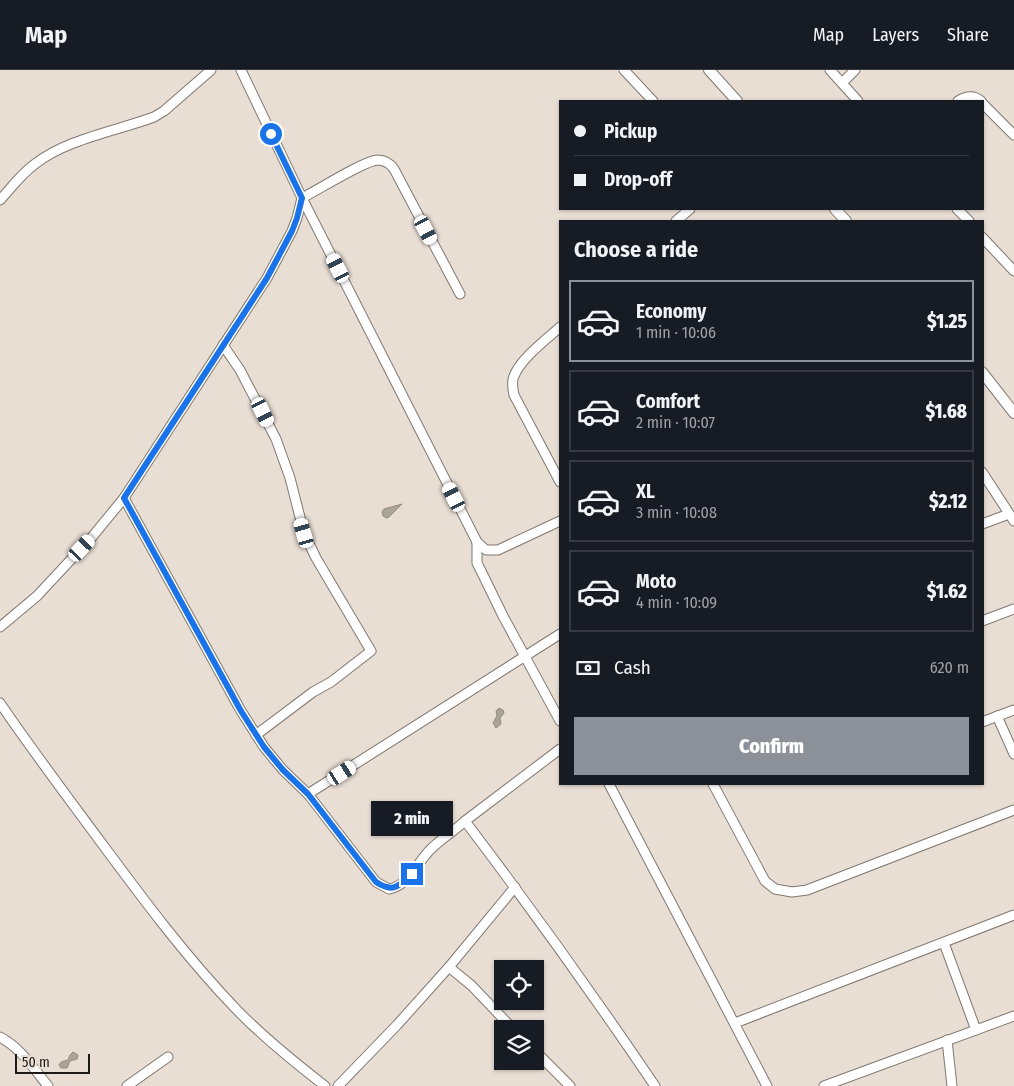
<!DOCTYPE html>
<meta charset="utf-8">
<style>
body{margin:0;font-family:"Fira Sans Condensed",sans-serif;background:#242831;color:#f1f3f6;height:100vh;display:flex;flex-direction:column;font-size:19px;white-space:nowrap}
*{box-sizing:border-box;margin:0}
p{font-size:16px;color:#9ea1a6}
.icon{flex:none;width:28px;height:28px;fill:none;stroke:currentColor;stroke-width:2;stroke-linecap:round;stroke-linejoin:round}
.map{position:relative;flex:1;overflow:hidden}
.sheet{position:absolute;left:559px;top:150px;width:425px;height:565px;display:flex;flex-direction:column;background:#171b24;border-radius:0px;box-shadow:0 1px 4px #0004}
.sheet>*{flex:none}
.banner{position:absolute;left:559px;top:30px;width:425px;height:110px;border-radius:0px;box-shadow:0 1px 4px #0004;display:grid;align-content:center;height:110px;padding:0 15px;background:#171b24}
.tools{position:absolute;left:494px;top:890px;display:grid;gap:10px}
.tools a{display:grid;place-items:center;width:50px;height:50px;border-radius:0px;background:#171b24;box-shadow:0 1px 4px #0004;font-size:25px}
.scale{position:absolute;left:15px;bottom:12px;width:75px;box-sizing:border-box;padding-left:5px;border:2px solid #1d1916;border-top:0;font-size:14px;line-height:18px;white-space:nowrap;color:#1d1916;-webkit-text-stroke:4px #e9ded4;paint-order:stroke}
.end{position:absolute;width:22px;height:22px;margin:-11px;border:6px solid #1a73e8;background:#fff;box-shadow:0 0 0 2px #fff}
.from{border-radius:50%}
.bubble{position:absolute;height:35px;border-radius:0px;background:#171b24;box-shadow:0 1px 4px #0004;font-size:16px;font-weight:800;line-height:35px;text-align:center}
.car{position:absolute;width:15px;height:30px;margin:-15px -8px;border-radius:6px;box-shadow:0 0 4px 1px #0007;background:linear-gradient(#fff 24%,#345 0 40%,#fff 0 76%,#345 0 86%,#fff 0)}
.banner b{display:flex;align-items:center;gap:18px;height:48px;font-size:19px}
.banner b+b{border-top:1px solid #363941}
.banner i{width:12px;height:12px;background:#f1f3f6}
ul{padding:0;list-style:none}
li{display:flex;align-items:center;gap:15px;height:82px;margin:0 10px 8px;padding:0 5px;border:2px solid #363941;border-radius:0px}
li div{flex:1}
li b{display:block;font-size:19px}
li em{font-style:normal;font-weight:800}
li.selected{border-color:#8c9099}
li>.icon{width:45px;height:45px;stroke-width:1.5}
h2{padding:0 15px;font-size:22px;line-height:60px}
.pay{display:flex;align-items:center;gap:12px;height:55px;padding:0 15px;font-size:19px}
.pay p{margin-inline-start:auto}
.button{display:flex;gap:10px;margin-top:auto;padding:10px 15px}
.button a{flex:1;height:58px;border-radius:0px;background:#8c9099;color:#fff;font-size:20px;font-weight:800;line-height:58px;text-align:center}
header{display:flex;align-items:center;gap:30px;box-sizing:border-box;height:70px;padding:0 25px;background:#171b24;border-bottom:1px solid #363941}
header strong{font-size:24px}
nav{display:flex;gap:28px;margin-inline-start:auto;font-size:18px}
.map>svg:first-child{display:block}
</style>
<header>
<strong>Map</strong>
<nav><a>Map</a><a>Layers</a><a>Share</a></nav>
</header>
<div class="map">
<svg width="1014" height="1016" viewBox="0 0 1014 1016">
<rect width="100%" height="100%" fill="#e9ded4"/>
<!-- building -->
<g fill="#aba499" stroke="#938c81">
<polygon points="402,434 389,447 386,448 383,446 382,442 384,439"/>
<polygon points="499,638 503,640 504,643 500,648 501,654 496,658 493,653 497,646 496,641"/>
<polygon points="73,982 78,985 77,989 70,991 67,998 61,998 59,995 61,992 68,990 70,985"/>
</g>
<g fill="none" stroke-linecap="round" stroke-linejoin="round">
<!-- minor casing -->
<g stroke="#81776e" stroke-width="11">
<g id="minor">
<polyline points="241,0 302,128 477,472 486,480 498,480 560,451"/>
<polyline points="624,0 653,31"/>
<polyline points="830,0 858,31"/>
<polyline points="842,13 855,0"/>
<path d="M958 31C966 26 974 25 981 31"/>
<polyline points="982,33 1014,65"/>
<path d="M0 130C11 118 21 104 35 94 67 69 116 61 154 47L164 41 211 0"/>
<polyline points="957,139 969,151"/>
<polyline points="676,151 690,139"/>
<polyline points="982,167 1014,201"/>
<path d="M560 257C546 270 521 288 514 306 511 312 513 319 514 325L560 412"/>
<polyline points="223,275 240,300 276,369 290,408 304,463 316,488 371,581 331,612 313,622 256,665"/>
<polyline points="982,402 1014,451"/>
<path d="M124 428 241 641 264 677 283 700 308 724 376 812 389 819C410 815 417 792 431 779 441 769 454 761 465 751"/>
<polyline points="982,454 1009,444"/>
<polyline points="477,472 477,493 484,507 503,546 560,651"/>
<polyline points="982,551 1014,539"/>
<path d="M0 557 37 526 92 467 124 428 267 208 292 161 297 148 302 128C318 120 362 92 377 90 384 90 390 93 394 99L460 224"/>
<path d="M0 633C32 680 66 725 100 771 143 829 186 887 236 939 263 967 294 992 325 1016"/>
<polyline points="997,646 1014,684"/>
<polyline points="982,652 1014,640"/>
<path d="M560 679 465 751C531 838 594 926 655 1016"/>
<polyline points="609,714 767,1016"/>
<polyline points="713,714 765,811 775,819 792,822 807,820 1014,740"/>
<polyline points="308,724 560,564"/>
<polyline points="944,873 976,960"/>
<polyline points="449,897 472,916 513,959"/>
<polyline points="735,953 1014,845"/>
<path d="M0 967C21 978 33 998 48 1016"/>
<polyline points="947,970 952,1016"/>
<polyline points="535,981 570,1016"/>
<polyline points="127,1016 168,987"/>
<polyline points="338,1016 397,955 449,897 515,817"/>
<polyline points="824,1016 1014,946"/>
</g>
</g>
<!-- tertiary casing -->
<g stroke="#81776e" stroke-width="12">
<g id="tertiary">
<polyline points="709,0 737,31"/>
<polyline points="835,139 846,151"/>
<polyline points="982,302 1014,343"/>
</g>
</g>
<!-- minor -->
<use href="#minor" stroke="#fff" stroke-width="9"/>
<!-- tertiary -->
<use href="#tertiary" stroke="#fff" stroke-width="10"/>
</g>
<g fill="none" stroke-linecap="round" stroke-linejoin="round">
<!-- route -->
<path stroke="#1a73e8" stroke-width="6" d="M271 64 302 128 297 148 292 161 267 208 124 428 241 641 264 677 283 700 308 724 376 812C393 823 398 817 412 804"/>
</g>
</svg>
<div class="tools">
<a><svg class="icon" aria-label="locate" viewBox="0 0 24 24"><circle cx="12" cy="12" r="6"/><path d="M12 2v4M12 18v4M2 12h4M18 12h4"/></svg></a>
<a><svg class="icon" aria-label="layers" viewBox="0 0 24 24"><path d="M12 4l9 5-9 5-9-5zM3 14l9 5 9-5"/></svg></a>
</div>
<div class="scale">50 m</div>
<i class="end from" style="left:271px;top:64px"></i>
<i class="end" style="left:412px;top:804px"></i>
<div class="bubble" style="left:371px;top:731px;width:82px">2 min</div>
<i class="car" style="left:426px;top:160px;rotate:152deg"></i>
<i class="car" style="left:338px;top:198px;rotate:333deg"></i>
<i class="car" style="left:263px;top:342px;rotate:154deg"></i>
<i class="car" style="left:454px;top:427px;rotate:333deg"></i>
<i class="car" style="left:304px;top:463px;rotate:344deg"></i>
<i class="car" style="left:82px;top:478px;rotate:43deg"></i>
<i class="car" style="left:342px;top:703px;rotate:57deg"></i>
<div class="banner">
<b><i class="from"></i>Pickup</b>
<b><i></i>Drop-off</b>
</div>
<section class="sheet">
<h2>Choose a ride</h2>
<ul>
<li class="selected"><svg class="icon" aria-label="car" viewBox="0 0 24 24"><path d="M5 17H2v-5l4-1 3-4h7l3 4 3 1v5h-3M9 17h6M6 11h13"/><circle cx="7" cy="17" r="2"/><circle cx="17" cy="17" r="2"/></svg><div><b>Economy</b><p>1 min · 10:06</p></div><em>$1.25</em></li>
<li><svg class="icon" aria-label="car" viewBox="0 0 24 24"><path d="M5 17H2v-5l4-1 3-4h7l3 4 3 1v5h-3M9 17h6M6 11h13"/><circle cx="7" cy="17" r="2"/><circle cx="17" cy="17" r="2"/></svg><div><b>Comfort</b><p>2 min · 10:07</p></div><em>$1.68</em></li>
<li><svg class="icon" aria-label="car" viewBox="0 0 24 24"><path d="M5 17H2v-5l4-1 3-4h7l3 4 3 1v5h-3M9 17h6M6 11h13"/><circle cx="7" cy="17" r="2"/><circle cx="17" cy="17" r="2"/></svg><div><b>XL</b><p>3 min · 10:08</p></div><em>$2.12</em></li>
<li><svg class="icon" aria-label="car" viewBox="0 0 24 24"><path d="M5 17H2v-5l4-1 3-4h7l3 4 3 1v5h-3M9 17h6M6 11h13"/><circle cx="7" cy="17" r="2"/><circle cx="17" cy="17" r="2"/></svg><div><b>Moto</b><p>4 min · 10:09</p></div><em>$1.62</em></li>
</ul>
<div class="pay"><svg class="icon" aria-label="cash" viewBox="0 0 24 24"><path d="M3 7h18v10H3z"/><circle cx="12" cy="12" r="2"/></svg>Cash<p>620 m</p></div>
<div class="button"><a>Confirm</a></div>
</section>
</div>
